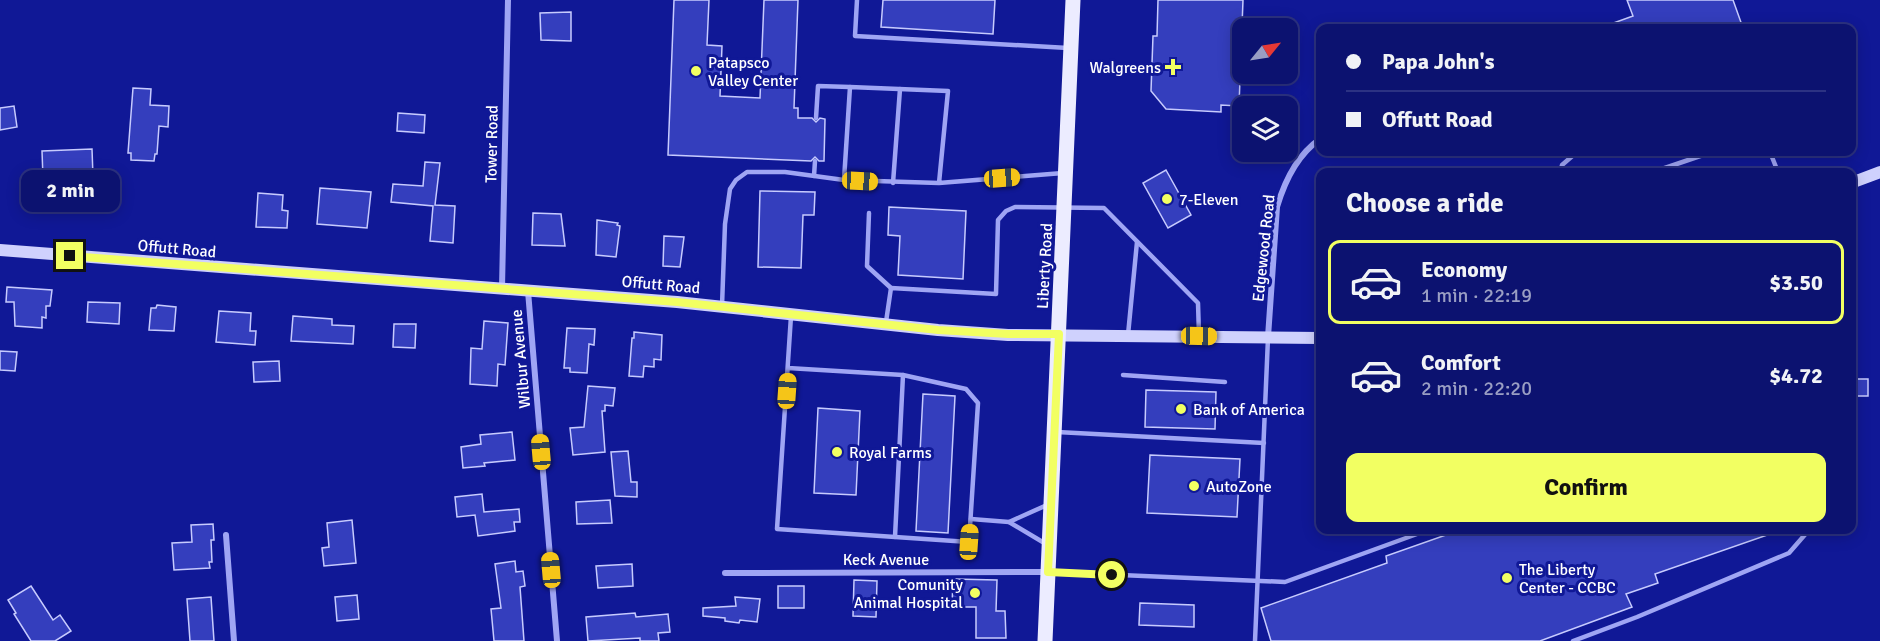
<!DOCTYPE html>
<meta charset="utf-8">
<style>
body{margin:0;font-family:Signika,sans-serif;background:#151b75;color:#f1f3f6;height:100vh;display:flex;flex-direction:column;font-size:22px;white-space:nowrap}
*{box-sizing:border-box;margin:0}
p{font-size:20px;color:#9a9ec3}
.icon{flex:none;width:33px;height:33px;fill:none;stroke:currentColor;stroke-width:2;stroke-linecap:round;stroke-linejoin:round}
.map{position:relative;flex:1;overflow:hidden}
.side{position:absolute;left:1316px;top:168px;width:540px;height:366px;display:flex;flex-direction:column;background:#0c1270;border-radius:12px;box-shadow:0 3px 15px #0003,0 0 0 2px #2c3283}
.side>*{flex:none}
.guide{position:absolute;left:1316px;top:24px;width:540px;height:132px;border-radius:12px;box-shadow:0 3px 15px #0003,0 0 0 2px #2c3283;display:grid;align-content:center;height:132px;padding:0 30px;background:#0c1270}
.needle{width:39px;rotate:60deg}
.fabs{position:absolute;left:1232px;top:18px;display:grid;gap:12px}
.fabs a{display:grid;place-items:center;width:66px;height:66px;border-radius:12px;background:#0c1270;box-shadow:0 3px 15px #0003,0 0 0 2px #2c3283;font-size:30px}
.end{position:absolute;width:27px;height:27px;margin:-14px;border:8px solid #f2ff62;background:#111;box-shadow:0 0 0 3px #111}
.from{border-radius:50%}
.bubble{position:absolute;height:42px;border-radius:12px;background:#0c1270;box-shadow:0 3px 15px #0003,0 0 0 2px #2c3283;font-size:20px;font-weight:700;line-height:42px;text-align:center}
.car{position:absolute;width:18px;height:36px;margin:-18px -9px;border-radius:8px;box-shadow:0 0 4px 2px #0007;background:linear-gradient(#f5c518 24%,#345 0 40%,#f5c518 0 76%,#345 0 86%,#f5c518 0)}
.guide b{display:flex;align-items:center;gap:21px;height:57px;font-size:22px}
.guide b+b{border-top:2px solid #2c3283}
.guide i{width:15px;height:15px;background:#f1f3f6}
ul{padding:0;list-style:none}
li{display:flex;align-items:center;gap:18px;height:84px;margin:0 12px 9px;padding:0 18px;border:3px solid transparent;border-radius:12px}
li div{flex:1}
li b{display:block;font-size:22px}
li em{font-style:normal;font-weight:700}
li.current{border-color:#f2ff62}
li>.icon{width:54px;height:54px;stroke-width:1.5}
h2{padding:0 30px;font-size:27px;line-height:72px}
.action{display:flex;gap:12px;margin-top:auto;padding:12px 30px}
.action a{flex:1;height:69px;border-radius:12px;background:#f2ff62;color:#111;font-size:24px;font-weight:700;line-height:69px;text-align:center}
.map>svg:first-child{display:block}
</style>
<div class="map">
<svg width="1880" height="641" viewBox="0 0 1880 641">
<rect width="100%" height="100%" fill="#101896"/>
<!-- building -->
<g fill="#343ebd" stroke="#c7cbfe" stroke-width="1.5">
<polygon points="674,0 709,0 707,45 722,46 720,96 760,98 764,0 798,0 794,108 798,108 798,118 812,118 816,122 820,118 825,119 824,161 819,161 815,157 811,161 668,155"/>
<polygon points="883,0 995,0 993,34 881,27"/>
<polygon points="1158,0 1243,0 1239,106 1221,105 1221,112 1166,109 1151,91 1153,36 1157,36"/>
<polygon points="1627,0 1733,0 1743,28 1605,28 1605,26 1633,16"/>
<polygon points="571,12 571,41 541,40 540,13"/>
<polygon points="133,88 151,89 150,105 169,106 168,127 159,126 157,154 155,154 154,161 131,160 131,153 128,153"/>
<polygon points="14,106 17,127 0,130 0,108"/>
<polygon points="398,113 425,115 424,133 397,131"/>
<polygon points="92,149 93,176 43,178 42,151"/>
<polygon points="425,162 440,163 435,205 455,206 453,243 430,241 433,206 391,202 393,184 423,186"/>
<polygon points="1166,170 1191,215 1168,228 1143,183"/>
<polygon points="320,188 371,192 367,228 317,224"/>
<polygon points="760,191 815,192 814,215 803,215 801,268 758,267"/>
<polygon points="258,193 283,195 282,210 288,211 287,228 256,227"/>
<polygon points="889,207 966,211 963,279 898,275 900,236 888,235"/>
<polygon points="533,213 561,214 565,246 532,245"/>
<polygon points="597,220 618,223 617,225 620,226 616,257 596,255"/>
<polygon points="664,236 684,237 680,267 663,266"/>
<polygon points="7,287 52,290 50,306 46,306 46,318 42,317 42,328 15,326 14,302 6,302"/>
<polygon points="88,302 120,303 119,324 87,322"/>
<polygon points="157,305 176,307 174,331 149,330 151,308 156,308"/>
<polygon points="219,311 251,313 250,331 256,331 255,345 216,342"/>
<polygon points="293,316 332,319 332,325 354,326 353,344 291,341"/>
<polygon points="484,321 508,323 505,365 498,364 497,386 470,384 471,348 482,349"/>
<polygon points="394,324 416,324 415,348 393,347"/>
<polygon points="567,328 595,329 594,345 589,344 587,373 570,372 570,368 564,368"/>
<polygon points="634,332 662,335 661,360 654,359 654,367 644,366 643,377 629,376 632,338 634,338"/>
<polygon points="0,351 17,352 15,371 0,370"/>
<polygon points="279,361 280,381 254,382 253,362"/>
<rect x="1854" y="379" width="14" height="17"/>
<polygon points="588,386 615,388 613,406 605,405 605,411 602,411 605,452 573,455 570,428 584,427"/>
<polygon points="1146,390 1216,392 1215,429 1145,427"/>
<polygon points="923,394 955,396 948,533 916,531"/>
<polygon points="818,408 860,411 856,495 814,493"/>
<polygon points="512,432 515,460 484,463 485,466 463,468 461,447 481,444 480,435"/>
<polygon points="628,451 631,482 637,482 637,497 615,496 611,452"/>
<polygon points="1150,455 1240,459 1237,517 1147,513"/>
<polygon points="482,494 484,512 519,509 520,522 514,522 515,531 478,536 475,515 457,517 455,497"/>
<polygon points="610,500 612,523 577,524 576,502"/>
<polygon points="352,520 356,563 324,566 322,548 329,547 327,523"/>
<polygon points="213,524 214,540 211,540 212,562 209,562 210,568 174,570 172,543 192,542 191,525"/>
<polygon points="1460,530 1776,530 1776,532 1655,574 1658,583 1626,594 1632,607 1540,641 1271,641 1261,608 1387,563 1386,556"/>
<polygon points="515,561 516,572 523,571 525,586 520,587 524,641 494,641 491,609 501,608 495,564"/>
<polygon points="632,564 633,586 598,588 596,566"/>
<polygon points="953,579 997,580 996,611 1005,611 1006,638 976,638 976,607 952,607"/>
<polygon points="854,580 877,581 876,617 853,616"/>
<polygon points="31,586 53,620 60,615 71,631 55,641 31,641 14,614 16,613 8,600"/>
<rect x="778" y="586" width="26" height="22"/>
<polygon points="357,595 359,619 337,621 335,597"/>
<polygon points="211,597 214,641 190,641 187,599"/>
<polygon points="735,597 760,599 757,622 740,620 739,623 725,621 725,618 703,616 703,608 736,606"/>
<polygon points="1140,603 1194,605 1194,627 1139,625"/>
<polygon points="635,613 636,617 668,614 670,632 658,633 659,641 640,641 640,638 588,641 586,617"/>
</g>
<g fill="none" stroke-linecap="round" stroke-linejoin="round">
<!-- lane -->
<g stroke="#9fa5f4" stroke-width="4.5">
<polyline points="857,0 855,36 1068,48"/>
<polyline points="816,118 818,86 850,87"/>
<polyline points="1770,152 1778,172"/>
<polyline points="1560,172 1562,165 1577,152"/>
<polyline points="1653,172 1712,152"/>
<polyline points="814,176 815,161"/>
<polyline points="893,183 900,89"/>
<polyline points="939,183 948,91 850,87 844,180 939,183 1063,173"/>
<polyline points="869,213 867,266 891,288"/>
<polyline points="722,306 725,224 730,189 736,180 747,172 785,172 844,180"/>
<polyline points="886,322 891,288 996,294 998,220 1006,211 1015,207 1104,208 1198,303 1199,335"/>
<polyline points="1128,335 1137,242"/>
<polyline points="788,368 903,375 966,389 978,403 969,542 777,529 791,316"/>
<polyline points="1123,375 1225,382"/>
<polyline points="1057,432 1264,443"/>
<polyline points="971,519 1009,522 1046,544"/>
<polyline points="1009,522 1047,505"/>
<polyline points="895,537 903,375"/>
<polyline points="1050,572 1285,582 1428,530"/>
<polyline points="1255,641 1268,338"/>
<polyline points="1573,641 1637,617 1789,553 1809,530"/>
</g>
<!-- street -->
<g stroke="#9fa5f4" stroke-width="6">
<polyline points="502,288 508,0"/>
<polyline points="528,291 557,641"/>
<path d="M1268 337 1277 207C1285 180 1297 155 1320 139"/>
<polyline points="226,535 234,641"/>
<polyline points="725,573 1047,572"/>
</g>
<!-- secondary -->
<g stroke="#cfd1fd" stroke-width="12">
<polyline points="1851,183 1880,172"/>
<polyline points="0,250 677,302 938,330 1008,335 1320,338"/>
</g>
<!-- primary -->
<polyline stroke="#ececff" stroke-width="15" points="1045,641 1073,0"/>
</g>
<g fill="none" stroke-linecap="round" stroke-linejoin="round">
<!-- route -->
<polyline stroke="#f2ff62" stroke-width="8" points="70,256 677,302 938,330 1008,334 1059,334 1048,572 1112,575"/>
</g>
<!-- markers -->
<g fill="#f2ff62" stroke="#101896" stroke-width="2">
<path d="M1170 58h6v6h6v6h-6v6h-6v-6h-6v-6h6z"/>
<circle cx="696" cy="71" r="6"/>
<circle cx="1167" cy="199" r="6"/>
<circle cx="1181" cy="409" r="6"/>
<circle cx="837" cy="452" r="6"/>
<circle cx="1194" cy="486" r="6"/>
<circle cx="1507" cy="578" r="6"/>
<circle cx="975" cy="593" r="6"/>
</g>
<g text-anchor="middle" stroke-width="6" stroke-linejoin="round" paint-order="stroke">
<!-- poi labels -->
<g font-size="16" fill="#fff" stroke="#101896" text-anchor="start">
<text x="708" y="68">Patapsco<tspan x="708" dy="18">Valley Center</tspan></text>
<text x="1161" y="73" text-anchor="end">Walgreens</text>
<text x="1179" y="205">7-Eleven</text>
<text x="1193" y="415">Bank of America</text>
<text x="849" y="458">Royal Farms</text>
<text x="1206" y="492">AutoZone</text>
<text x="1519" y="575">The Liberty<tspan x="1519" dy="18">Center - CCBC</tspan></text>
<text x="963" y="590" text-anchor="end">Comunity<tspan x="963" dy="18">Animal Hospital</tspan></text>
</g>
<!-- street labels -->
<g font-size="16" fill="#fff" stroke="#101896">
<text transform="translate(491 144) rotate(-89)" y="6">Tower Road</text>
<text transform="translate(177 248) rotate(5)" y="6">Offutt Road</text>
<text transform="translate(1263 248) rotate(-84)" y="6">Edgewood Road</text>
<text transform="translate(1044 266) rotate(-87)" y="6">Liberty Road</text>
<text transform="translate(661 284) rotate(5)" y="6">Offutt Road</text>
<text transform="translate(520 359) rotate(-95)" y="6">Wilbur Avenue</text>
<text x="886" y="565">Keck Avenue</text>
</g>
</g>
</svg>
<div class="fabs">
<a><svg class="needle" viewBox="-14 -14 28 28"><path d="M0-13l5 13h-10z" fill="#e53935"/><path d="M0 13l5-13h-10z" fill="#9a9ec3"/></svg></a>
<a><svg class="icon" aria-label="layers" viewBox="0 0 24 24"><path d="M12 4l9 5-9 5-9-5zM3 14l9 5 9-5"/></svg></a>
</div>
<i class="end from" style="left:1112px;top:575px"></i>
<i class="end" style="left:70px;top:256px"></i>
<div class="bubble" style="left:21px;top:170px;width:99px">2 min</div>
<i class="car" style="left:1002px;top:178px;rotate:86deg"></i>
<i class="car" style="left:860px;top:181px;rotate:93deg"></i>
<i class="car" style="left:1199px;top:336px;rotate:91deg"></i>
<i class="car" style="left:787px;top:391px;rotate:4deg"></i>
<i class="car" style="left:541px;top:452px;rotate:355deg"></i>
<i class="car" style="left:969px;top:542px;rotate:4deg"></i>
<i class="car" style="left:551px;top:570px;rotate:355deg"></i>
<div class="guide">
<b><i class="from"></i>Papa John's</b>
<b><i></i>Offutt Road</b>
</div>
<section class="side">
<h2>Choose a ride</h2>
<ul>
<li class="current"><svg class="icon" aria-label="car" viewBox="0 0 24 24"><path d="M5 17H2v-5l4-1 3-4h7l3 4 3 1v5h-3M9 17h6M6 11h13"/><circle cx="7" cy="17" r="2"/><circle cx="17" cy="17" r="2"/></svg><div><b>Economy</b><p>1 min · 22:19</p></div><em>$3.50</em></li>
<li><svg class="icon" aria-label="car" viewBox="0 0 24 24"><path d="M5 17H2v-5l4-1 3-4h7l3 4 3 1v5h-3M9 17h6M6 11h13"/><circle cx="7" cy="17" r="2"/><circle cx="17" cy="17" r="2"/></svg><div><b>Comfort</b><p>2 min · 22:20</p></div><em>$4.72</em></li>
</ul>
<div class="action"><a>Confirm</a></div>
</section>
</div>
